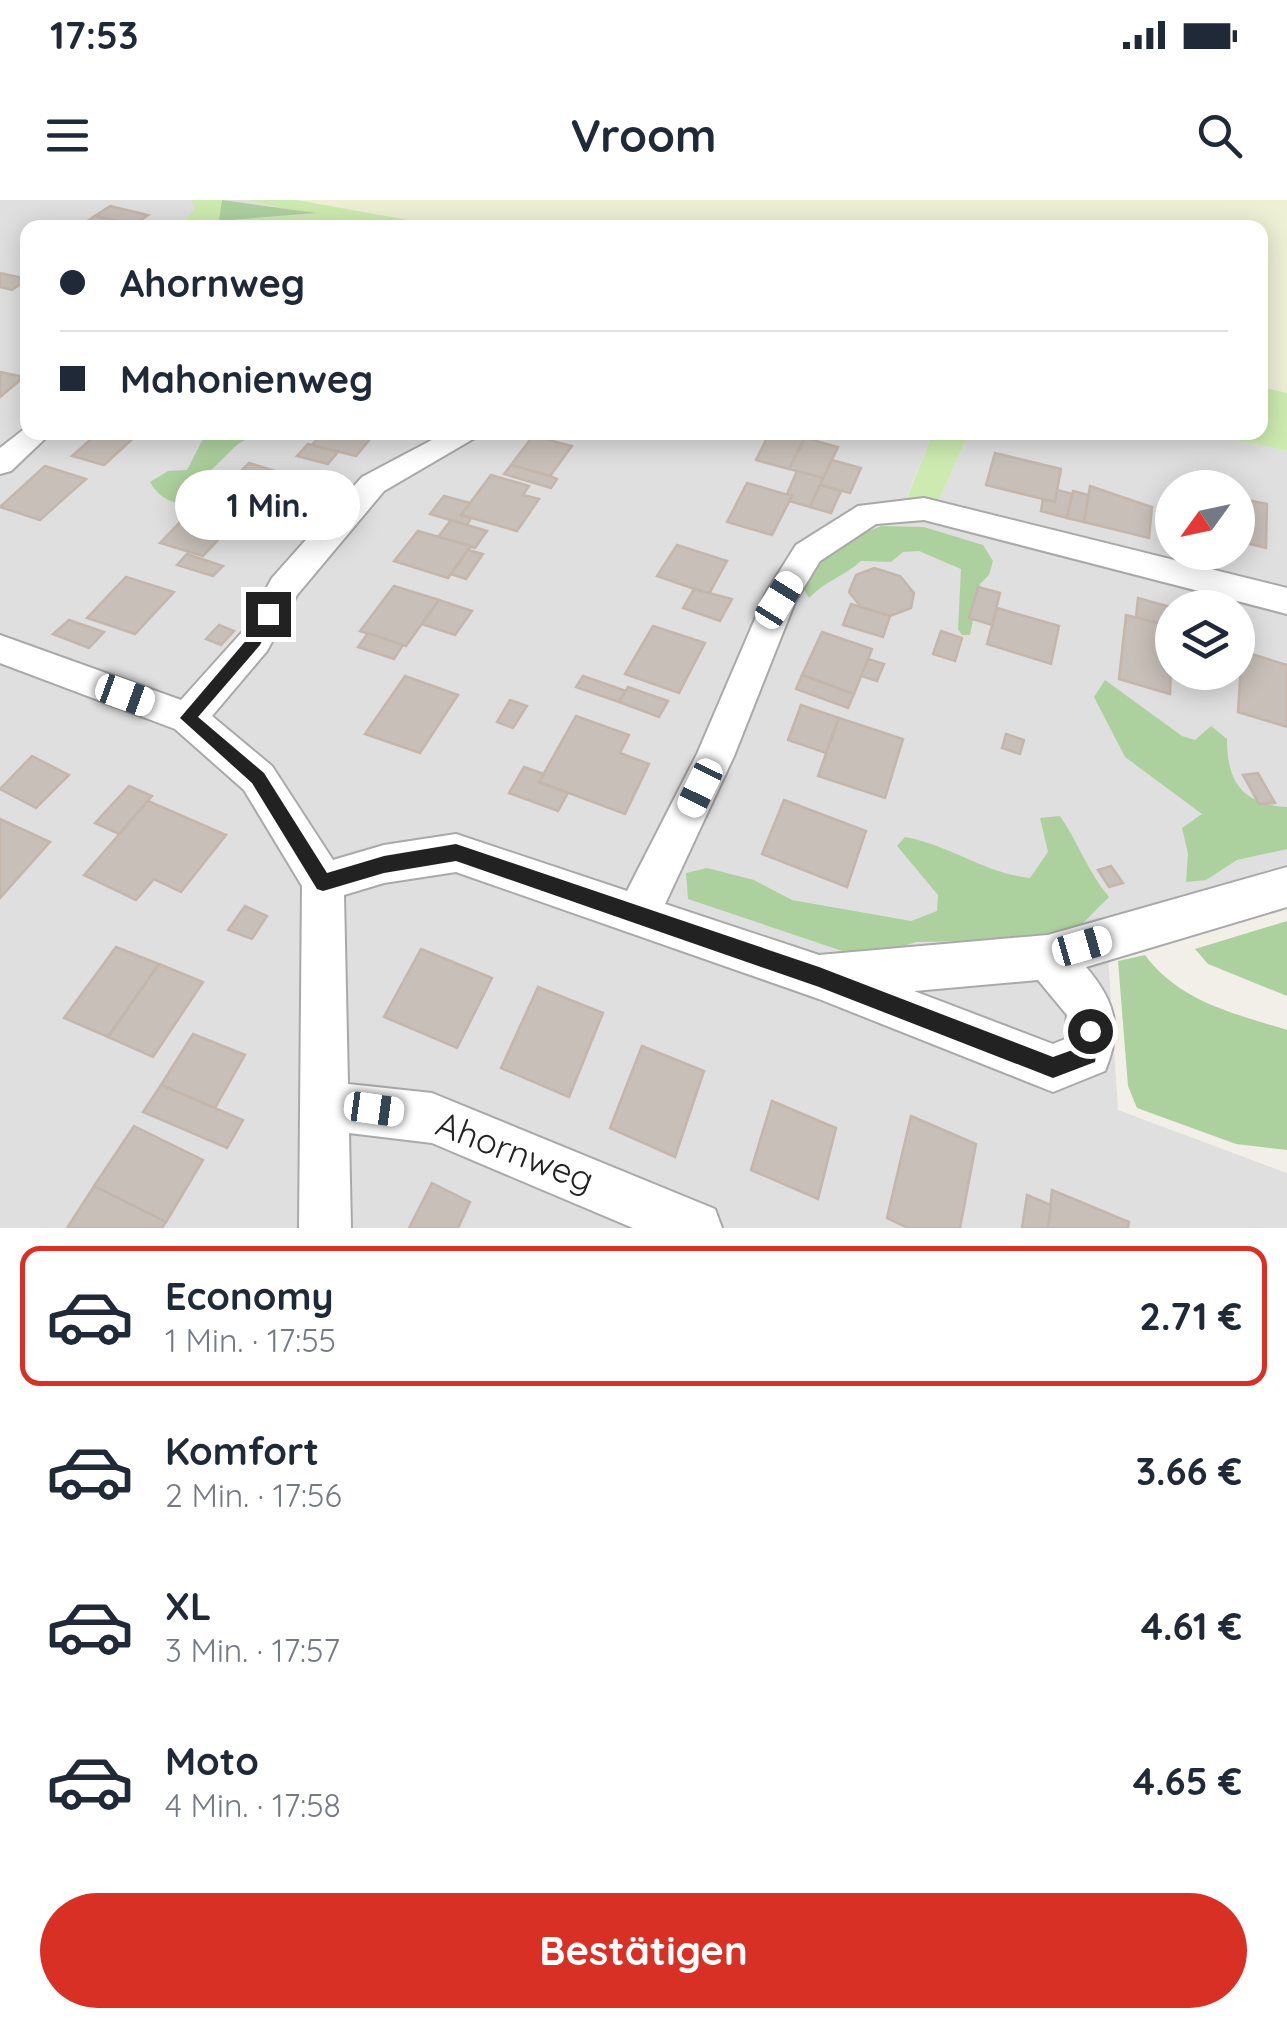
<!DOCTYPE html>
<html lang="de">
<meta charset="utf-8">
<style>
body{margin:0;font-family:Quicksand,sans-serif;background:#f6f6f7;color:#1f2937;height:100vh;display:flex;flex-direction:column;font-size:38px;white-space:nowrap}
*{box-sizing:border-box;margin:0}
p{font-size:32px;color:#747a83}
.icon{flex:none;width:55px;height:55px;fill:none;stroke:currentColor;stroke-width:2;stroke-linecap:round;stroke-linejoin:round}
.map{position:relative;height:1028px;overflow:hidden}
.drawer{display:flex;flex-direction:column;background:#fff;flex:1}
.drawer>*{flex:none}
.top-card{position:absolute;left:20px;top:20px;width:1248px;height:220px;border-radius:20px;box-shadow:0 5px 25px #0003;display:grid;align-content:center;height:220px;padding:0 40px;background:#fff}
.needle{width:65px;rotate:237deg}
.tools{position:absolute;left:1155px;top:270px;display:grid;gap:20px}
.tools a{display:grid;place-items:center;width:100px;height:100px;border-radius:50%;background:#fff;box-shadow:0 5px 25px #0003;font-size:50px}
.end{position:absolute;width:45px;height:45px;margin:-22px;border:12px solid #222;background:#fff;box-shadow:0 0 0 5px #fff}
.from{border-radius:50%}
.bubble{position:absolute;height:70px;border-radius:35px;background:#fff;box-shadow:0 5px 25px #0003;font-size:32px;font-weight:800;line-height:70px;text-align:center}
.car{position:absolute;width:30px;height:60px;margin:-30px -15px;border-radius:12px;box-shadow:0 0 8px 2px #0007;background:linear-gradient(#fff 24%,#345 0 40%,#fff 0 76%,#345 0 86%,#fff 0)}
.top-card b{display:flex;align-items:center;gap:35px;height:95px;font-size:38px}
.top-card b+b{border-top:2px solid #e0e1e3}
.top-card i{width:25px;height:25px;background:#1f2937}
ul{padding:18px 0 0;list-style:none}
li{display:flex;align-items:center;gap:30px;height:140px;margin:0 20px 15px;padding:0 20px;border:5px solid transparent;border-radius:20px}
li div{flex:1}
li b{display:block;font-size:38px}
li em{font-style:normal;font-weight:800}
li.selected{border-color:#d93025}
li>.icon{width:90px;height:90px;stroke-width:1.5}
.action{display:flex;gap:20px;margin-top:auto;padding:20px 40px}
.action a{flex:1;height:115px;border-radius:60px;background:#d93025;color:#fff;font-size:40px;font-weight:800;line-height:115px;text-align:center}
.status{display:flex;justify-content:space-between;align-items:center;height:70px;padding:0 50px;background:#fff;direction:ltr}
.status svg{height:28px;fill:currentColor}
header{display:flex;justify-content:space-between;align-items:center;height:130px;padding:0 40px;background:#fff;font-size:45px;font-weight:800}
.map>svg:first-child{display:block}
</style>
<div class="status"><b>17:53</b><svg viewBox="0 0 49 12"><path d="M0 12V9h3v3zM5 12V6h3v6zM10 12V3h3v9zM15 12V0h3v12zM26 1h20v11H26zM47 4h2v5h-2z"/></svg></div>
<header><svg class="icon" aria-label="menu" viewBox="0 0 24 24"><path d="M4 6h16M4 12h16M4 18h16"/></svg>Vroom<svg class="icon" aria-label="search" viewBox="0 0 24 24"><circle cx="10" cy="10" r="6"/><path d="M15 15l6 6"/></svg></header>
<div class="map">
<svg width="1287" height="1028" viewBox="0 0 1287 1028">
<rect width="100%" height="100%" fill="#f2efe9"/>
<!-- residential -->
<path fill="#e0dfdf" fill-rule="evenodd" d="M0 0H246L393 27 28 28V232L933 233 907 297 938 302 969 233H1205L1287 251V664L1106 722 1118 910 1287 973V1028H0ZM1172 288H1238V352H1172ZM1172 408H1238V472H1172Z"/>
<!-- farmland -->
<polygon fill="#eef0d5" points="297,0 1287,0 1287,193 1260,187 1260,28 447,28"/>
<!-- grass -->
<g fill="#cdebb0">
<polygon points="191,0 222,0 220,21 312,14 246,0 297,0 447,27 178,28 195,8"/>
<polygon points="1260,187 1287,193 1287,251 1205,233 1260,232"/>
<polygon points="933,233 969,233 938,302 907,298"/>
</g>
<!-- forest -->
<g fill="#add19e">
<polygon points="222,0 316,13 219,21"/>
<path d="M206 233H258L238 244 206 275V298L200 305C178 305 161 302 150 282L168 271 187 270Z"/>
<path d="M881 326 924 327 983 345 993 361 989 375 980 384 970 435H962L958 429 961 369 919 351 903 352 891 362 861 361C843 377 825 381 809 398L799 381C821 353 849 339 881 326Z"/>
<path d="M1105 480 1182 536 1195 540 1211 526 1227 539C1227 583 1243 604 1287 607V649L1237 660 1206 680 1186 682 1188 654 1182 628 1202 614 1125 557 1094 497Z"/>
<path d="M1060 616C1078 642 1088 672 1109 697L1078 728 1040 740 916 742 866 759 688 699 686 673 707 668 754 680 792 700 911 721 937 711 938 695 897 646 905 637C950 645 984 673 1030 678L1048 652 1040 618Z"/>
<polygon points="1287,721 1287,796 1208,764 1195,749"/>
<path d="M1145 755C1180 802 1233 813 1287 830V950L1236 944 1137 908 1128 886 1118 761Z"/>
</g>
<!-- building -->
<g fill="#c7bfb8" stroke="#c4b6ab" stroke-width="2.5">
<polygon points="110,6 148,15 134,25 95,16"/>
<polygon points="95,16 134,25 80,26"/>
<polygon points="0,73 27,79 12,90 0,87"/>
<polygon points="0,172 24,177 0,197"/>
<polygon points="99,232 140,232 104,265 72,256"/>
<polygon points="323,232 376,232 356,256 312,245"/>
<polygon points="770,232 805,238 789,269 756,260"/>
<polygon points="533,236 572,246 550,276 511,265"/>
<polygon points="805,238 838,247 823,278 789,269"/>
<polygon points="308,244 312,245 338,252 328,264 297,256"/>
<polygon points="995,253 1061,269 1055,302 986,285"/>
<polygon points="832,260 861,268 850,293 820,285"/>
<polygon points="249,263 292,276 266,303 223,289"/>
<polygon points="511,265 550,276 557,279 551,288 504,274"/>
<polygon points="45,266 86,279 40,320 0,307"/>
<polygon points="797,271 823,278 810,307 789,301 792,296 787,294"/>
<polygon points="491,275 529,286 523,295 539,299 517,331 461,315"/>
<polygon points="747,283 792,296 772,335 727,322"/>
<polygon points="820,285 841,291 831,313 810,307"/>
<polygon points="1090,286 1152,307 1149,338 1084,322"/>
<polygon points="1057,290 1072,294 1067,318 1041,311 1043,299 1055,302"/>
<polygon points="1073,291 1088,295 1084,322 1067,318"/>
<polygon points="444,296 470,303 461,315 471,318 467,325 430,314"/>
<polygon points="1238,298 1267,304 1266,348 1238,341"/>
<polygon points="254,304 285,314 273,327 241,317"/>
<polygon points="188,314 230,327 203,356 160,343"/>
<polygon points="451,320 467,325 487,331 475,348 438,337"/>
<polygon points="418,331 471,346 448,378 394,361"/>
<polygon points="677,345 727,361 709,394 657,376"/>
<polygon points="468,350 483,354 466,379 451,374"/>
<polygon points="187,354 223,366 213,376 177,365"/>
<polygon points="874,368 900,376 914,393 911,408 890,416 861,407 849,392 856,375"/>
<polygon points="126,377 174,392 135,434 87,418"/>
<polygon points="394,386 439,400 406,446 360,431"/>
<polygon points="978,387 1000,393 992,425 969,418"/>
<polygon points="694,389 732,399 720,421 683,408"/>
<polygon points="1138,398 1174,408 1172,427 1136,417"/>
<polygon points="439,400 472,411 455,435 422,424"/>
<polygon points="851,404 890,416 883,437 843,425"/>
<polygon points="997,408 1059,426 1051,464 987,444"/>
<polygon points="1126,415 1172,427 1170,494 1119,479"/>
<polygon points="69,420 104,432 89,448 53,434"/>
<polygon points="219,425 234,431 221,445 206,439"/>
<polygon points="653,426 705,443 679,493 625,474"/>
<polygon points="941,431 962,438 955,461 933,454"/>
<polygon points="822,432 872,449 854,494 802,475"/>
<polygon points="368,433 403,445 394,459 358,447"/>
<polygon points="1242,451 1287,465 1287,527 1238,512"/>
<polygon points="868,459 884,464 877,481 861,476"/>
<polygon points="802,475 854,494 848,508 796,489"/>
<polygon points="405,476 458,495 420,553 365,534"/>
<polygon points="583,476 626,491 619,502 576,487"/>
<polygon points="628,487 668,501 659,517 619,502"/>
<polygon points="510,500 527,506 513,528 497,522"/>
<polygon points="801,505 839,518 826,553 788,540"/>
<polygon points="576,516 629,535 620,553 649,564 625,614 539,582"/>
<polygon points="839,518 903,539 885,598 818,576"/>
<polygon points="1006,534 1024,540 1020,554 1002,548"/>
<polygon points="32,556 69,575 36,608 0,589"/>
<polygon points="524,567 544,574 539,582 568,593 558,611 509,593"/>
<polygon points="1258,573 1275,603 1259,604 1243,575"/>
<polygon points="129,586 152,596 119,634 95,623"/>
<polygon points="784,600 866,631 847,687 762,654"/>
<polygon points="148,601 226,635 181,692 154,679 136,700 84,675"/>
<polygon points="0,619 50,642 0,698"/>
<polygon points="1111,666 1123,683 1109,687 1098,670"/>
<polygon points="245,706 267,716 252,739 228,730"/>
<polygon points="116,747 159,764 108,837 64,818"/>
<polygon points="421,749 492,778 457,848 384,817"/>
<polygon points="159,764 203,782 153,857 108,837"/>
<polygon points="538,787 603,813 569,897 501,868"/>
<polygon points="193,834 245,855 215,908 161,885"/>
<polygon points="642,846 704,871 675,957 610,928"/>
<polygon points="161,885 243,920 227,948 143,912"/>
<polygon points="772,901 836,928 818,999 751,970"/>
<polygon points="911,916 976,944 960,1028 908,1028 887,1018"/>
<polygon points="134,926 203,960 166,1022 94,986"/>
<polygon points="432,983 470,1002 458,1028 409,1028"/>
<polygon points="94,986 166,1022 162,1028 67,1028"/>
<polygon points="1052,990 1129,1022 1128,1028 1048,1028"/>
<polygon points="1027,995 1051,1005 1048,1028 1022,1028"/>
</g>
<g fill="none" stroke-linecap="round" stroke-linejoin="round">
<!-- street casing -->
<g stroke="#a9a9a9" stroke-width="4">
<g id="street">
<polygon points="28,226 28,232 52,232 11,271 0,274 0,248"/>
<path d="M447 232H485L384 291 297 395 267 451 212 516 272 566 333 660 384 645 456 634 627 691 697 554 767 391 796 345 858 306 924 298 1287 388V414L924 320 876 324 820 361 795 402 734 556 665 704 819 755 1048 735 1287 667V707L1086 767C1115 801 1123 828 1105 871L1053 892 819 799 456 672 384 683 344 695 348 884 432 893 715 1009 722 1028H633L432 943 349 933 351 1028H299L302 686 244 590 175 529 0 463V435L181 500 243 431 272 378 362 277ZM1038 780 1067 815 1065 839 1053 844 914 791Z"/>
</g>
</g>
<!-- street -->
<use href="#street" fill="#fff" fill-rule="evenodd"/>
</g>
<!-- route -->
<polygon fill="#222" points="263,410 276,414 260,445 198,517 264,573 327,673 384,656 456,644 819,767 1053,857 1078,848 1082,824 1090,821 1100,831 1095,862 1053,878 819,787 456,661 384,673 323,691 317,689 252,583 180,518 249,437"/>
<g text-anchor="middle" stroke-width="10" stroke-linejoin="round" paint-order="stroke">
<!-- near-street labels -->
<g font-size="35" fill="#222" stroke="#fff">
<text transform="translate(515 952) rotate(21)" y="12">Ahornweg</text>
</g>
</g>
</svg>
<div class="tools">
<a><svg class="needle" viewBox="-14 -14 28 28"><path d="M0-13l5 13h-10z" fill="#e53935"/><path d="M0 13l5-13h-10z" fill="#747a83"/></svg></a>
<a><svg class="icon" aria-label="layers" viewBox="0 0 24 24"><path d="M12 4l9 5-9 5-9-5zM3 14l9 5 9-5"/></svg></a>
</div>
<i class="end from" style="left:1090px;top:831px"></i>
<i class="end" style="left:268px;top:414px"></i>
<div class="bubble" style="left:175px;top:270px;width:185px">1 Min.</div>
<i class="car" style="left:779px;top:400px;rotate:32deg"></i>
<i class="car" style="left:125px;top:495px;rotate:110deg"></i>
<i class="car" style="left:700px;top:588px;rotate:206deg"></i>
<i class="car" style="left:1082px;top:746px;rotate:74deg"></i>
<i class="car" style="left:374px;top:909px;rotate:98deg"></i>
<div class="top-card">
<b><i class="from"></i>Ahornweg</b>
<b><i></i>Mahonienweg</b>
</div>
</div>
<section class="drawer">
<ul>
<li class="selected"><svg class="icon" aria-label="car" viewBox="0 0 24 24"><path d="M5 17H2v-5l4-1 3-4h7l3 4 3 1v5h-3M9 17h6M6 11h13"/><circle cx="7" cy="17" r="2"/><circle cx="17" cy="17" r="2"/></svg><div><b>Economy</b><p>1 Min. · 17:55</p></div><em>2.71 €</em></li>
<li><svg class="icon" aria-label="car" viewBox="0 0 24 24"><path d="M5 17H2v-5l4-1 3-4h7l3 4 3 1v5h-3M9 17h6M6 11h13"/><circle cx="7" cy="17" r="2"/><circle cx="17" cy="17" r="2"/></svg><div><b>Komfort</b><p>2 Min. · 17:56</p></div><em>3.66 €</em></li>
<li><svg class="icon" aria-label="car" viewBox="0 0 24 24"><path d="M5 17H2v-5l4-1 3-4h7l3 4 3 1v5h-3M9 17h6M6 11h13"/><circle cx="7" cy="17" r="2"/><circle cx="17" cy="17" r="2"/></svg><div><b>XL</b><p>3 Min. · 17:57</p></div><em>4.61 €</em></li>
<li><svg class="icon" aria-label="car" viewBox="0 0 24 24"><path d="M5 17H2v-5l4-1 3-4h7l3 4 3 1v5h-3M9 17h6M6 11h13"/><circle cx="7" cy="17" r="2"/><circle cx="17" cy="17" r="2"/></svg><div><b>Moto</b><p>4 Min. · 17:58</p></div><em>4.65 €</em></li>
</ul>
<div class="action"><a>Bestätigen</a></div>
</section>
